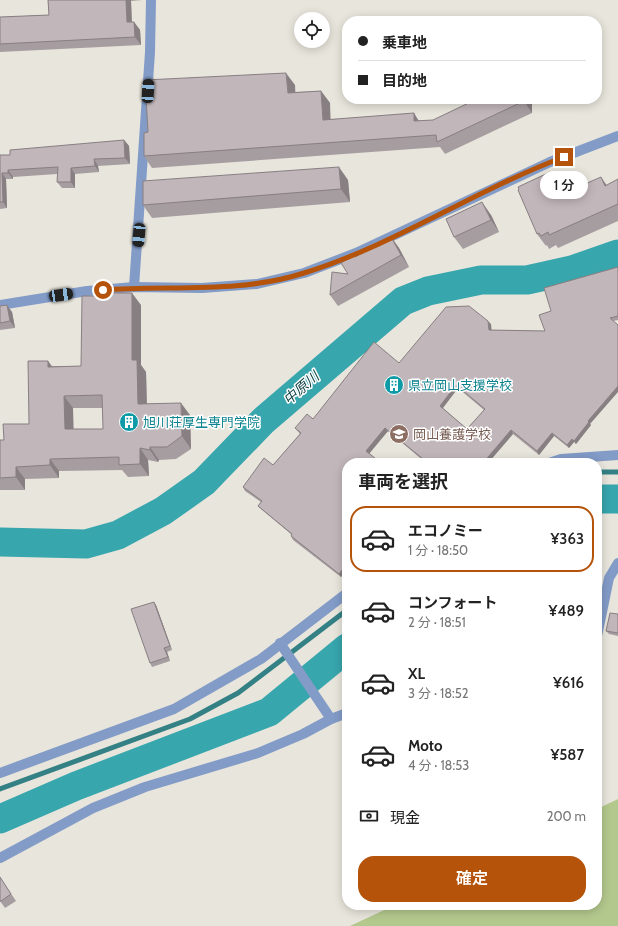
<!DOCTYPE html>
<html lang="ja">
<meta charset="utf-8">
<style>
body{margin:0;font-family:Cabin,"Noto Sans JP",sans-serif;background:#f6f6f6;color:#222;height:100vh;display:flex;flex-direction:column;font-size:15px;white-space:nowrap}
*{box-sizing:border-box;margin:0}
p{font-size:13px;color:#767676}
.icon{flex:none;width:22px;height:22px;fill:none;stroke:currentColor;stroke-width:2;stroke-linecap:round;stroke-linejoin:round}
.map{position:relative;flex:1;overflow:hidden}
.details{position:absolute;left:342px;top:458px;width:260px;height:452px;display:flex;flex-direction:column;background:#fff;border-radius:16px;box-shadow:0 2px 10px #0003}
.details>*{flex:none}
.top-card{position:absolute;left:342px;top:16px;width:260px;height:88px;border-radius:16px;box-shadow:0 2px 10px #0003;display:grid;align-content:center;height:88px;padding:0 16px;background:#fff}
.buttons{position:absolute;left:294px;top:12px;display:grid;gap:8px}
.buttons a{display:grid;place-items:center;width:36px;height:36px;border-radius:50%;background:#fff;box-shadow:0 2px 10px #0003;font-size:20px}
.end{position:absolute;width:18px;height:18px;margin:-9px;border:5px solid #b45309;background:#fff;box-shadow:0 0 0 2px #fff}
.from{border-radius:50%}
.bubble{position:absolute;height:28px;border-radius:14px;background:#fff;box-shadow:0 2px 10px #0003;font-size:13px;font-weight:600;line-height:28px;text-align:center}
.car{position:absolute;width:12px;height:24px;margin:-12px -6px;border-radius:5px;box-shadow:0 0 3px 1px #0007;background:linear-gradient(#222 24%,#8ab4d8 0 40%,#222 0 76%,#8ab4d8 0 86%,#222 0)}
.top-card b{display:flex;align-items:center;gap:14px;height:38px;font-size:15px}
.top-card b+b{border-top:1px solid #e0e0e0}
.top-card i{width:10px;height:10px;background:#222}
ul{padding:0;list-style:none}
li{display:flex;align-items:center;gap:12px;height:66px;margin:0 8px 6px;padding:0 8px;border:2px solid transparent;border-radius:16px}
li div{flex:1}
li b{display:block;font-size:15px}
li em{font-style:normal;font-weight:600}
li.selected{border-color:#b45309}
li>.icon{width:36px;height:36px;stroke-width:1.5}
h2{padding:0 16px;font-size:18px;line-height:48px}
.pay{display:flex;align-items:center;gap:10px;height:44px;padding:0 16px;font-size:15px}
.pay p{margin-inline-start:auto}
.cta{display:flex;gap:8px;margin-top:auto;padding:8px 16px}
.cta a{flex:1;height:46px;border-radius:16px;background:#b45309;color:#fff;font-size:16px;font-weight:600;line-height:46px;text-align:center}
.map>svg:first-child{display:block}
</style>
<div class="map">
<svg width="618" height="926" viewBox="0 0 618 926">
<rect width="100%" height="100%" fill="#e8e5dc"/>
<!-- green -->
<polygon fill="#b3c88d" points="618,799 618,926 350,926 395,905 597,905 597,809"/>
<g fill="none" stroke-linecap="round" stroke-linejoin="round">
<!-- stream -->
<g stroke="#348185" stroke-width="5">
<polyline points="597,472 618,472"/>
<polyline points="0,789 190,719 238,693 347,610"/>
</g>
<!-- river -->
<g stroke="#37a6ad" stroke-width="29">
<polyline points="597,499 618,499"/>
<polyline points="0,542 86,544 118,535 163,511 204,482 263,421 403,301 428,291 481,280 527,280 572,270 618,254"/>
<polyline points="0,819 76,786 269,712 347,648"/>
</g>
<!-- minor -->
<g stroke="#829bc7" stroke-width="10">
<polyline points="134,287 150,52 151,0"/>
<polyline points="0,305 87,291 134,287 202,288 257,284 304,273 356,253 550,162 618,136"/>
<polyline points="549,463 561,459 618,455"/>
<polyline points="597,636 609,578 618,563"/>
<polyline points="280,643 331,719"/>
<polyline points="0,773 174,709 261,659 347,593"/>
<polyline points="0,858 93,808 145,787 258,753 303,734 331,719 347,713"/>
</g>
</g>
<!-- wall -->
<g fill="#a69da0" fill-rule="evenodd">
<polygon points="48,0 142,0 131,1 132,22 134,22 140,30 141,45 0,52 0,17 49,15"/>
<polygon points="295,85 295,92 321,91 330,103 330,119 419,121 433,120 532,99 532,113 445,154 440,147 152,168 144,156 148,132"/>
<polygon points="124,140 129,146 130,164 98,166 99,172 75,174 75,188 62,188 57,182 57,174 13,177 13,179 6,179 7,208 0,209 0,155 10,155"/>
<polygon points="618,179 618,221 558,248 556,245 549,249 547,245 546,246 537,234 559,185 564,194 607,185"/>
<polygon points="348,180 350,202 152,218 143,205"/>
<polygon points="491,215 499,232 463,249 454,237"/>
<polygon points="391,237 399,248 409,267 338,306 330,295 348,274 355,257"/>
<path d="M618 267V320L613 321 590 424 591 425 576 444 574 442 569 448 554 436 539 455 513 434 488 463H426L388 431 369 453 376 459 378 462 377 463H347V570L341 577 293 540 291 536 292 535 261 509 258 506 261 502 245 491 243 487 273 465 300 434 295 428 313 419 399 363 491 324V330L545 331 551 311ZM458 388 484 410 467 429 443 408Z"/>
<path d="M141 305V365L146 372 147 404 190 415 191 449 176 459 159 460 158 462 148 460 149 476 128 477 122 470 59 471V478L25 479V490H0V440H4L29 424 52 366H81ZM73 408H103V429H73Z"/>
<polygon points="0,306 12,312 15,328 0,330"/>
<polygon points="156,605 172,650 167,652 170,661 152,667 150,663"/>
<polygon points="618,614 618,636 609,634 606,631"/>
<polygon points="0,877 16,901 5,908 0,901"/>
</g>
<!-- shaded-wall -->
<g fill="#877f82">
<polygon points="126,0 131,0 131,1 132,30 127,22"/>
<polygon points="134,22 140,30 141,45 135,37"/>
<polygon points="286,73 295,85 296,105 288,93"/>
<polygon points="321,91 330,103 331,132 323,120"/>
<polygon points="524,99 532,99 532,113 524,101"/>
<polygon points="414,113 422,126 414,121"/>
<polygon points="124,140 129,146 130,164 125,158"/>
<polygon points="94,159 98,166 99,172 95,166"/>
<polygon points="339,167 348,180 350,202 341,189"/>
<polygon points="71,168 75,174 75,188 71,182"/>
<polygon points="8,170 13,177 13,179 8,173"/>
<polygon points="550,172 559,185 571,207 562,194"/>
<polygon points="2,173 6,179 7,208 3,202"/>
<polygon points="601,177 610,190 605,186"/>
<polygon points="482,202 491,215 499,232 491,220"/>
<polygon points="391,237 399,248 409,267 401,255"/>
<polygon points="132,293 141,305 141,365 146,372 147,417 138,404 132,360"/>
<polygon points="7,305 12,312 15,328 10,321"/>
<polygon points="488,321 491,324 492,334 489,330"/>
<polygon points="48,361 57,373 48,367"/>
<polygon points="456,385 458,388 442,409 440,406"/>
<polygon points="618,386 618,392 590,424 591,425 576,444 574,441 588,421"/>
<polygon points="64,396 73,408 74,442 65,429"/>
<polygon points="181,403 190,415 191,449 182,436"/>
<polygon points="385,428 388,431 369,454 366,451"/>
<polygon points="511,430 513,434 488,463 483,463"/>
<polygon points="552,433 554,436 539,455 537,451"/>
<polygon points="572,439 574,442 569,448 567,445"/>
<polygon points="150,447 159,460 158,462 150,450"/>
<polygon points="140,448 148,460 149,476 140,464"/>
<polygon points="50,459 59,471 59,478 50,465"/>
<polygon points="16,467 25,479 25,490 16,477"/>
<polygon points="347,564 347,570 341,577 339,574"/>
<polygon points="154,602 156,605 172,650 170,646"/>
<polygon points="164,648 167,652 170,661 168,657"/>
</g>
<!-- building -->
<g fill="#c1b6ba" stroke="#877f82" fill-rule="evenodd">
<polygon points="48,0 126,0 127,22 134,22 135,37 0,44 0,17 49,15"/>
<polygon points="286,73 288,93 321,91 323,120 414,113 414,121 433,120 477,99 524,99 524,101 437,142 436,135 144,156 144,133 148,132 145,80"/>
<polygon points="124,140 125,158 94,159 95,166 71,168 71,182 57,182 58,167 8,170 8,173 2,173 3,202 0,202 0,155 10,155 10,150"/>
<polygon points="339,167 341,189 143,205 143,181"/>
<polygon points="550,172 562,194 601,177 605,186 618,179 618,204 549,235 548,232 541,236 539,233 537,234 518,190 519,189 518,187"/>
<polygon points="482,202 491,220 454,237 446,219"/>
<polygon points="391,237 401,255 330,295 332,272 348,274 341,263 354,255 355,257"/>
<path d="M618 267V316L610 318 618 325V386L588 421 589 422 574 441 572 439 567 445 552 433 537 451 511 430 483 463H428L385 428 366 451 376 459 374 460 377 463H347V564L339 574 291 536 292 534 258 506 262 501 243 487 264 458 273 465 301 433 295 428 307 414 313 419 374 342 399 363 446 307 469 306 488 321 489 330 545 331 539 315 551 311 544 288ZM456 385 485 409 467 429 440 406Z"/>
<path d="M105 293H132V360H137L138 404 181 403 182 436 167 447H150V450L140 448V464L119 465V457L50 459V465L16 467V477L0 478V440H4L3 424H29L28 361H48V367L81 366 82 296H104ZM102 395 103 429H65L64 396Z"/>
<polygon points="7,305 10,321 0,323 0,306"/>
<polygon points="154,602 170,646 164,648 168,657 150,663 131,609"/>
<polygon points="610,613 618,614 618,633 606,631"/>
<polygon points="0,877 11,894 1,901 0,901"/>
</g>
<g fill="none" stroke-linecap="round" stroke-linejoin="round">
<!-- route -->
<path stroke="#b45309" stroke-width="5" d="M103 290C170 285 239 294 304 273 395 245 475 190 564 157"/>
</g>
<!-- icons -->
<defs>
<g id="building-disc" transform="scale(1)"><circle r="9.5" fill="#0f9aa8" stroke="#fff"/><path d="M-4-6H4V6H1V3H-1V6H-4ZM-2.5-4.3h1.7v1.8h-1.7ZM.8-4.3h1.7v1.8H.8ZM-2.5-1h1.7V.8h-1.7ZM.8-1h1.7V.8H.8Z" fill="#fff"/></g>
<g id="school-disc" transform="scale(1)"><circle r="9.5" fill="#8d6e63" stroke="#fff"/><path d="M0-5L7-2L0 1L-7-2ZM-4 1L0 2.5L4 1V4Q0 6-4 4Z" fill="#fff"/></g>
</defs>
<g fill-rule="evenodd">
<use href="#building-disc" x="394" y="385"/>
<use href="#building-disc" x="129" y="422"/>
<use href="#school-disc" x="399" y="434"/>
</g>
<g text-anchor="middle" stroke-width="3" stroke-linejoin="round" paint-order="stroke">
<!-- culture labels -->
<g font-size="13" fill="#0d838f" stroke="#fff" text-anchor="start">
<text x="408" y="390">県立岡山支援学校</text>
<text x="143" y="427">旭川荘厚生専門学院</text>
</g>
<!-- education labels -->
<g font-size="13" fill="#785e54" stroke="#fff" text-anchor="start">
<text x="413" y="439">岡山養護学校</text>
</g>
<!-- water labels -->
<g font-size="14" font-style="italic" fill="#134447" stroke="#fff">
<text transform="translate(301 388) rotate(-41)" y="5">中原川</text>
</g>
</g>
</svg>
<div class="buttons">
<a><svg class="icon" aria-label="locate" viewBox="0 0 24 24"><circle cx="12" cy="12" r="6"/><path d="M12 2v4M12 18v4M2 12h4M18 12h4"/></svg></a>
</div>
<i class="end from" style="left:103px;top:290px"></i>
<i class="end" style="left:564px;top:157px"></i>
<div class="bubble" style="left:540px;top:171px;width:48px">1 分</div>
<i class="car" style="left:148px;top:91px;rotate:3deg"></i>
<i class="car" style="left:139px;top:235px;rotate:185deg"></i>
<i class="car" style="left:61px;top:295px;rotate:82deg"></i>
<div class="top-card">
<b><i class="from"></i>乗車地</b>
<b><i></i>目的地</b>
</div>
<section class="details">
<h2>車両を選択</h2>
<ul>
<li class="selected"><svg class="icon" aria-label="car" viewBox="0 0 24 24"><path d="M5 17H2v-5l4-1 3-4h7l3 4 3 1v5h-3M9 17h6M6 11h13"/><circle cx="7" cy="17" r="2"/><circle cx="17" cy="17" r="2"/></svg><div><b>エコノミー</b><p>1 分 · 18:50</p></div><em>¥363</em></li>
<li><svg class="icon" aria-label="car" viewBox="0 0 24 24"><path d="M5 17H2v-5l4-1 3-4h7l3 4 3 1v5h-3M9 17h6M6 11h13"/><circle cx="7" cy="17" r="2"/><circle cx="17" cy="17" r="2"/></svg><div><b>コンフォート</b><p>2 分 · 18:51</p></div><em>¥489</em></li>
<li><svg class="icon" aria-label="car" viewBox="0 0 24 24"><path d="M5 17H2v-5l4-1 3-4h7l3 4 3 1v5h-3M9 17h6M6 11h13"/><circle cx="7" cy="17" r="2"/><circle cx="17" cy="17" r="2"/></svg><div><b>XL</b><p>3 分 · 18:52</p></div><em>¥616</em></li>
<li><svg class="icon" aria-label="car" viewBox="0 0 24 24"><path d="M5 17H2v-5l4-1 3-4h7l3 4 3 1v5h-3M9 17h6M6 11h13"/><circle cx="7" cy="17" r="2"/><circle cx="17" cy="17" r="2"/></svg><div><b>Moto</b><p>4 分 · 18:53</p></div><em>¥587</em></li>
</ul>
<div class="pay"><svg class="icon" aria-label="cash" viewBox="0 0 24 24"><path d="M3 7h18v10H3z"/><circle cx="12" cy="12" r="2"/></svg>現金<p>200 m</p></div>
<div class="cta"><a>確定</a></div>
</section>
</div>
